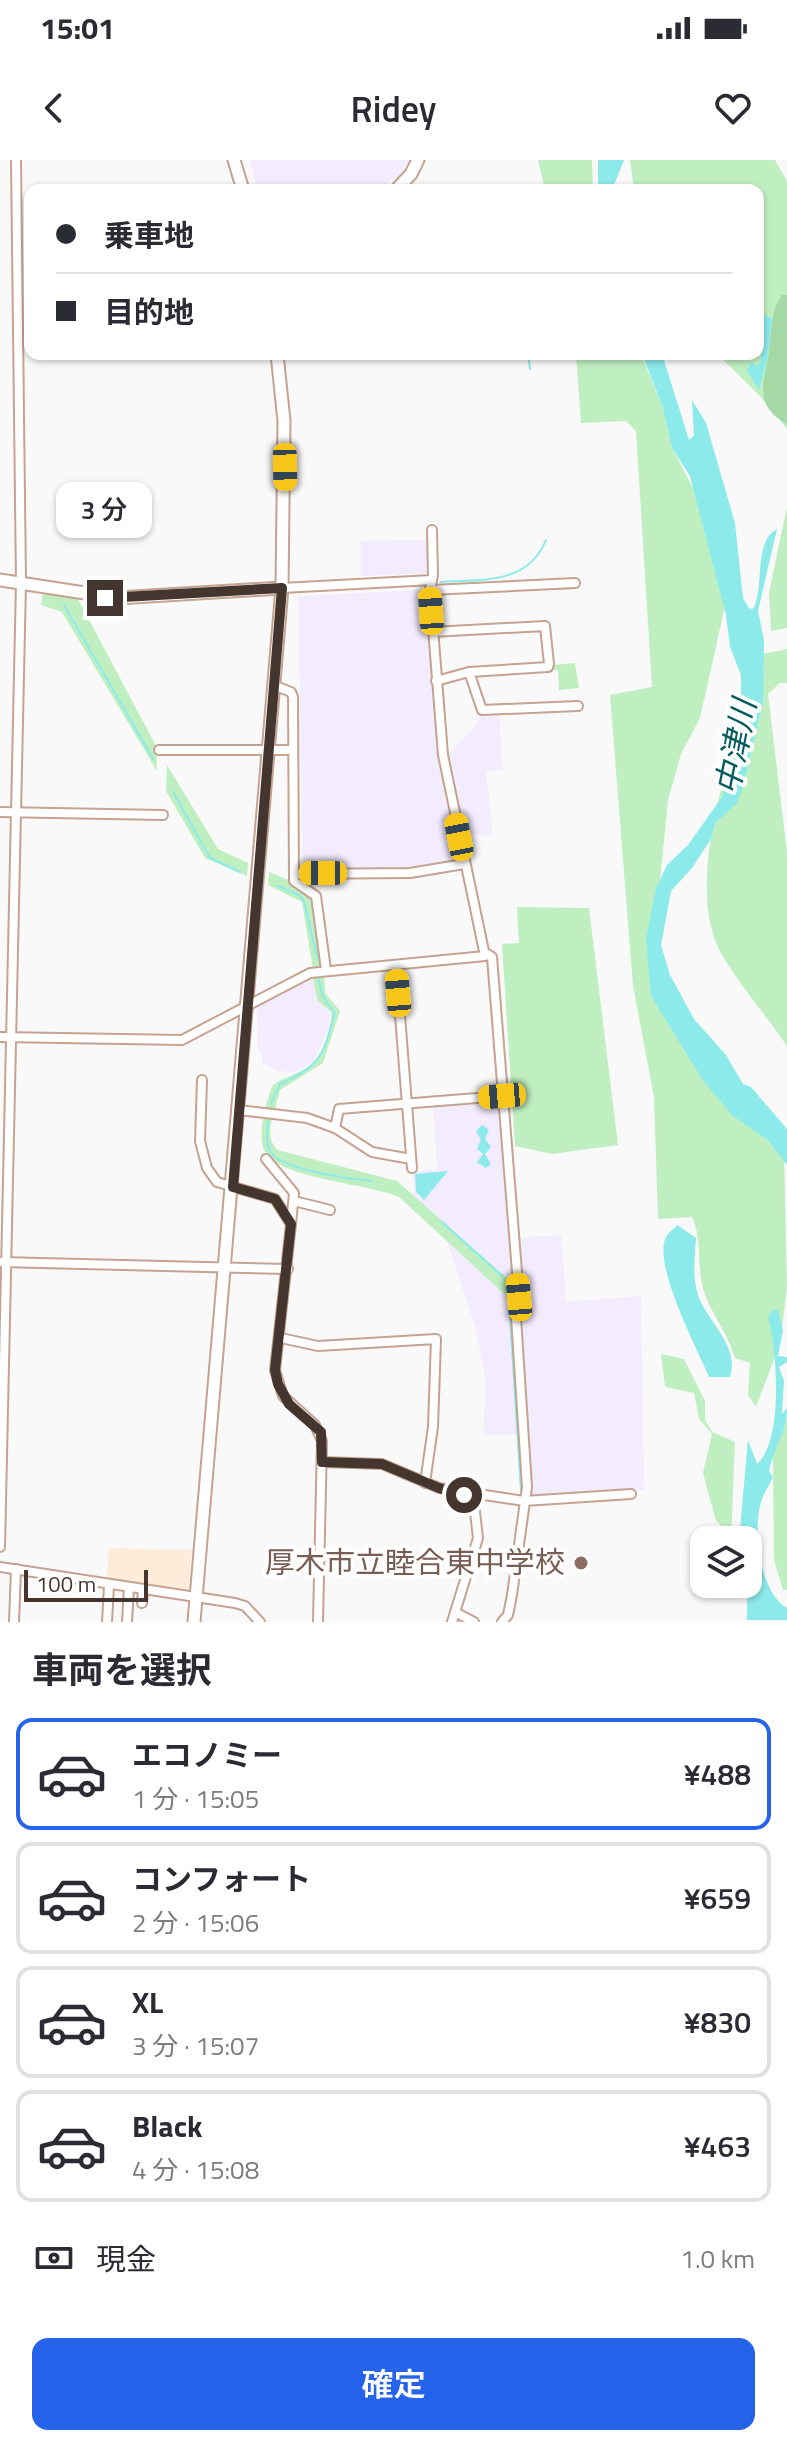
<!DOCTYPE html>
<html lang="ja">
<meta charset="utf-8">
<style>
body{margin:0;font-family:"Titillium Web","Noto Sans JP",sans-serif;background:#f2f2f3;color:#2b2b33;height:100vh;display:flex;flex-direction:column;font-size:30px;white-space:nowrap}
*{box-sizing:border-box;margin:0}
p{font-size:26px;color:#7c7c81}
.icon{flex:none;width:44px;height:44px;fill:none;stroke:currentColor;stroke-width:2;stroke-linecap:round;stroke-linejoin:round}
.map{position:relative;height:1462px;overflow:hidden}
.side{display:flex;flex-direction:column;background:#fff;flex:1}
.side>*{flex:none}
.hud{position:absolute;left:24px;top:24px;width:740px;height:176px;border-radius:16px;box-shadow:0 2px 6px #0004;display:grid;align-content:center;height:176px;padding:0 32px;background:#fff}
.fabs{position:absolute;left:690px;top:1366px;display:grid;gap:16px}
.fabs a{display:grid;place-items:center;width:72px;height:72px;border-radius:16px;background:#fff;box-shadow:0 2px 6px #0004;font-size:40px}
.scale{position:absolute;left:24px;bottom:20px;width:124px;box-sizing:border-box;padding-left:8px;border:4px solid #44362e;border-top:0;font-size:22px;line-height:28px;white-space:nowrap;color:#44362e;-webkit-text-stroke:6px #fff;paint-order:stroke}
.end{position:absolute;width:36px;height:36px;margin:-18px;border:10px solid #44362e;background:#fff;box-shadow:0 0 0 4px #fff}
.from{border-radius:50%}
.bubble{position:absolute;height:56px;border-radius:16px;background:#fff;box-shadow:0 2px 6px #0004;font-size:26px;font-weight:600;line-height:56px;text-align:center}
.car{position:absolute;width:24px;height:48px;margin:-24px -12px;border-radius:10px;box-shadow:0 0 6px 2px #0007;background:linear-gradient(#f5c518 24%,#345 0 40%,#f5c518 0 76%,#345 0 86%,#f5c518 0)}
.hud b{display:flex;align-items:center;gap:28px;height:76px;font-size:30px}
.hud b+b{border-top:2px solid #e1e1e2}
.hud i{width:20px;height:20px;background:#2b2b33}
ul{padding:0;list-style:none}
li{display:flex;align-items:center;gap:24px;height:112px;margin:0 16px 12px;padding:0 16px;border:4px solid #e1e1e2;border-radius:16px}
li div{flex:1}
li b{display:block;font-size:30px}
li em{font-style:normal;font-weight:600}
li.selected{border-color:#2563eb}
li>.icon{width:72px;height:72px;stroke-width:1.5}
h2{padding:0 32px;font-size:36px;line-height:96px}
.pay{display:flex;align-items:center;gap:20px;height:88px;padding:0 32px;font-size:30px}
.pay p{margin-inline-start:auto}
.button{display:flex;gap:16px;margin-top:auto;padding:16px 32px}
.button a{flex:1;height:92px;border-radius:16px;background:#2563eb;color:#fff;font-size:32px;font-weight:600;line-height:92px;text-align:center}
.status{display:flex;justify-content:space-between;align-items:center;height:56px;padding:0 40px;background:#fff;direction:ltr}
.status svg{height:22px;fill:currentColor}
header{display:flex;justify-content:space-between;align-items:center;height:104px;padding:0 32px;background:#fff;font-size:36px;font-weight:600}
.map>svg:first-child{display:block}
</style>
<div class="status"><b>15:01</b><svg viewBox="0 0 49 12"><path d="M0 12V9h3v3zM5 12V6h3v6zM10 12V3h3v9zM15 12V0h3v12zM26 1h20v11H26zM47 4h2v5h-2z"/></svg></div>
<header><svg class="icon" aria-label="back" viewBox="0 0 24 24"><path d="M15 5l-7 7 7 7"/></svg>Ridey<svg class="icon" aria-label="heart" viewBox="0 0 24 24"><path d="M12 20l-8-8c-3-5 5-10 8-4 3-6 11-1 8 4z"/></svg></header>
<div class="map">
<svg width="787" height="1462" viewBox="0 0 787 1462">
<rect width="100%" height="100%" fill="#f9f9f9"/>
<!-- commercial -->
<polygon fill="#feecdb" points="108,1388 192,1390 188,1429 107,1419"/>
<!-- industrial -->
<g fill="#f2ecfe">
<polygon points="250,0 409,0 399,15 378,30 257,30"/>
<polygon points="428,380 429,413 361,416 361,381"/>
<polygon points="424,430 439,597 458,703 398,711 303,712 298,436"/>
<polygon points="499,550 503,610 486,611 493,675 461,675 447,595 475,567 482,553"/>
<polygon points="313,817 318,840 330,853 329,869 313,902 295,912 277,911 262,903 262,893 258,892 257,846"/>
<polygon points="496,939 500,941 514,1128 511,1147 517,1274 483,1275 486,1225 476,1169 442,1066 405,1034 414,1031 413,1012 437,1009 433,944"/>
<polygon points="561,1075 566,1142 641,1136 644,1330 532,1337 518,1081 520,1078"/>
</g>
<!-- green -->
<g fill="#bfefc1">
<polygon points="538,0 592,0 593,30 545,30"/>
<polygon points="630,0 775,0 787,21 787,269 759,235 717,194 758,194 758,30 634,30"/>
<path d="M576 194H641L662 245 672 288 734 406 700 558 681 594 668 640 651 813 784 990 787 1128 780 1184 756 1247 748 1235 750 1203 735 1198C728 1172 707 1149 702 1124 697 1101 702 1079 692 1057L658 1059 654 937 633 826 610 535 652 527 636 271 626 261 581 263Z"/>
<polygon points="787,347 787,468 771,471 769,433"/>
<polygon points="43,432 78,439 156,586 157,611 62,452 41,445"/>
<path d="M787 489V523H780L768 534 787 692V886C769 859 729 812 717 785 684 707 739 571 763 494Z"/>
<polygon points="575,503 579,528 559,530 558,510 553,510 553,505"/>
<polygon points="167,605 218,689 248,703 247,716 205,698 166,631"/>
<polygon points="269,712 291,721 312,738 325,808 313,810 302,742 268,725"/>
<polygon points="517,747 589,748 618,985 552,994 515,986 502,784 519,783"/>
<path d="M324 813 325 833 340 851 323 903 280 930 275 949 265 948 272 926C284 916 303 913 313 903 324 892 332 867 331 852L318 841 312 815Z"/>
<path d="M264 953 273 954C270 968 267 980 278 990L397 1021 515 1125 513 1142 399 1037C368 1024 289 1019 268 996 258 985 262 966 264 953Z"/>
<polygon points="661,1194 684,1199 705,1241 705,1260 712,1272 735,1282 731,1380 726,1380 723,1367 716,1361 703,1313 712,1274 699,1259 694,1233 665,1227"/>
<polygon points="787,1257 787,1430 783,1430 774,1400 773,1294"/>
</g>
<!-- forest -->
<path fill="#a4d9a6" d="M782 135H787V264C748 243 768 215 770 183 772 164 771 151 782 135Z"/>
<!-- water -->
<g fill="#8ceaeb">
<polygon points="598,0 624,0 612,30 598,30"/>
<polygon points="764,154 772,159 768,196 759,230 747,211 752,202 756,206 761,202"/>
<path d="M642 194H662L689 280 694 275 692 240 706 263 735 363 743 438 749 448 753 449C765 428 753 381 777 369L758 451 764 480 763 542 742 630 737 643 715 663 711 679 692 708 671 731 661 785 670 815 694 859 726 895 743 924 751 927 787 969V1005L768 980 733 956 704 922 651 836 646 779 656 728 667 705 688 685 722 637 741 542V515L730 487 726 455 690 316 672 288 662 245Z"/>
<polygon points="482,965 489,970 485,979 491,987 485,994 491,1004 486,1008 477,1002 483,994 477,989 481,980 476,971"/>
<polygon points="448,1011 424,1040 416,1032 415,1014"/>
<path d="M677 1065 696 1078C695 1096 692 1117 698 1135 707 1162 740 1185 730 1217H709C699 1192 648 1097 668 1074 671 1070 675 1069 677 1065Z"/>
<path d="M773 1150H778L783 1171 778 1196 787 1197V1202L779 1207 784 1221 782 1254 787 1248C787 1272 774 1288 769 1311L773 1317C770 1324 765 1331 762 1339 752 1365 759 1433 787 1448V1460H747L748 1380H739L748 1280 757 1304C784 1281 777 1188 768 1157Z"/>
</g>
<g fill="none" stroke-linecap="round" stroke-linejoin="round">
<!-- stream -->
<g stroke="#8ceaeb" stroke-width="2">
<polyline points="528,194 530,209"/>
<path d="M441 422C481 419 528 425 546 380"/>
<polyline points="64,445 153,599"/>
<polyline points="173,632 210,698 240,712"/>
<polyline points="278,726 299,735 304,742 318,800"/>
<path d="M271 943 280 924C322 905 323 895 335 853L323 837 318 818"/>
<path d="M268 962C267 973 265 985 272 994 285 1010 350 1019 371 1021"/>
<polyline points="442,1062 502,1116"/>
<polyline points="510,1156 521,1331"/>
</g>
<!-- street casing -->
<g stroke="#c5a391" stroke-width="12">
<g id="street">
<polyline points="282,428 432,420"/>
<polyline points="430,430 575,423"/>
<polyline points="432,472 545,466 549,504 548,507 469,512 436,521"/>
<polyline points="469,512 482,550 578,546"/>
<polyline points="273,525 291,532 293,537 294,721 316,736 326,810"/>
<polyline points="159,590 293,590"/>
<polyline points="0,652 163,655"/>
<polyline points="294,714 410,713 464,704"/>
<polyline points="487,794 492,797 519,1137 516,1141 516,1157 527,1327 512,1435 508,1455 502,1462"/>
<polyline points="396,805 412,1008"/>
<polyline points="0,877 182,880 310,813 485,796 443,595 430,430 433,415 432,370"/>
<polyline points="202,920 200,981 207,1008 217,1022 275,1039 291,1064 275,1210 283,1236 315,1265 322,1281 318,1462"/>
<polyline points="239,950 307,958 335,968 372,992 411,999"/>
<polyline points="335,968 339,949 502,936"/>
<polyline points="266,999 294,1033 291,1064"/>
<polyline points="294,1041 330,1050"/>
<polyline points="0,1102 288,1109"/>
<polyline points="281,1178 318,1186 436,1179 433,1267 425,1323"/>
<polyline points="322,1302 382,1304 439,1328 524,1341 631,1334"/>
<polyline points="0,1387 21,423 16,0"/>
<polyline points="0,1407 235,1443 245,1446 260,1462"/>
<polyline points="142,1443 143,1429"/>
<polyline points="455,1452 474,1462"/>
<polyline points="14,1462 16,1409"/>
<polyline points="107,1462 109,1425"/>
<polyline points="127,1462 129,1427"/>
<polyline points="452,1462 478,1378 473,1335"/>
</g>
</g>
<!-- secondary casing -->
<g stroke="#c5a391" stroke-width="15">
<g id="secondary">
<polyline points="234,0 243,30"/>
<polyline points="396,30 411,14 418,0"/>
<polyline points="0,420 117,438 282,428"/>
<polyline points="194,1462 282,428 284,261 277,194"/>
</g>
</g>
<!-- street -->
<use href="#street" stroke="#fff" stroke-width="8"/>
<!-- secondary -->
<use href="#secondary" stroke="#fff" stroke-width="11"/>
</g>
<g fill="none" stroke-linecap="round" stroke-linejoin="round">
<!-- route -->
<polyline stroke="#44362e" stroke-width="10" points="105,438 282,428 233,1027 275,1039 291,1064 275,1210 278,1224 289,1244 321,1272 322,1302 382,1304 439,1328 464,1335"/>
</g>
<!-- markers -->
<circle fill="#8d6e63" stroke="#fff" stroke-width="3" cx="581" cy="1403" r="8"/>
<g text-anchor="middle" stroke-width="8" stroke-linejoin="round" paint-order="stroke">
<!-- education labels -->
<g font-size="30" fill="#785e54" stroke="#fff" text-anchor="end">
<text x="565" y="1413">厚木市立睦合東中学校</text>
</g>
<!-- water labels -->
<g font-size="32" font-style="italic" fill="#045b5d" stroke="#fff">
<text transform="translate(736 587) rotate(-79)" y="11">中津川</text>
</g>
</g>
</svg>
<div class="fabs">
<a><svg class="icon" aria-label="layers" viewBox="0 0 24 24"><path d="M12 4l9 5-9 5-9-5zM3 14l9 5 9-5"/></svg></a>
</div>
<div class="scale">100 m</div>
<i class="end from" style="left:464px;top:1335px"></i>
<i class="end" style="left:105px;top:438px"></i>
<div class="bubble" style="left:56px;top:322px;width:96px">3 分</div>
<i class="car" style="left:285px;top:307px;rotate:179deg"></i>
<i class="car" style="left:431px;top:451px;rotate:356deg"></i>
<i class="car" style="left:459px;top:677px;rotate:349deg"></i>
<i class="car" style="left:323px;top:713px;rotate:270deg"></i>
<i class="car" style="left:398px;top:833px;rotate:355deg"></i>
<i class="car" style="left:502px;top:936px;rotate:265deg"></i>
<i class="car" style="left:519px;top:1137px;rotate:355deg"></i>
<div class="hud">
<b><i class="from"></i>乗車地</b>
<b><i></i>目的地</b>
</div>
</div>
<section class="side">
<h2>車両を選択</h2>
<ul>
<li class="selected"><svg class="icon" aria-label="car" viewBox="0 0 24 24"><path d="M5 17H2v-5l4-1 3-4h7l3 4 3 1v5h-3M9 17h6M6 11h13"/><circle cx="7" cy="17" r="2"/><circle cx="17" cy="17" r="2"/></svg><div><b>エコノミー</b><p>1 分 · 15:05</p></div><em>¥488</em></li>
<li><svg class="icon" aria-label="car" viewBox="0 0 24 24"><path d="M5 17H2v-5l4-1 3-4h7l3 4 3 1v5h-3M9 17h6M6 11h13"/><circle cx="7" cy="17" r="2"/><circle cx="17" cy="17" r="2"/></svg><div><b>コンフォート</b><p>2 分 · 15:06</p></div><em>¥659</em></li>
<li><svg class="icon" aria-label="car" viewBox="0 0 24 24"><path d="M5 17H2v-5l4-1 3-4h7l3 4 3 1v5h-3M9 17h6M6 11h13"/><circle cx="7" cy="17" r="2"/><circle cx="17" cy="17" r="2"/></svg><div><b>XL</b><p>3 分 · 15:07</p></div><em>¥830</em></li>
<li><svg class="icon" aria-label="car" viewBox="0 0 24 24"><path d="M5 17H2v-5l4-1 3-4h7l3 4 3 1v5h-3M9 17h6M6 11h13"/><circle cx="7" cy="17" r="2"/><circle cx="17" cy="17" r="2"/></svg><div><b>Black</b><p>4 分 · 15:08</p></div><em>¥463</em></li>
</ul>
<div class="pay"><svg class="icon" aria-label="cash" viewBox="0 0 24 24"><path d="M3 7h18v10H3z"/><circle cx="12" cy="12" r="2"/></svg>現金<p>1.0 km</p></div>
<div class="button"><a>確定</a></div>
</section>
